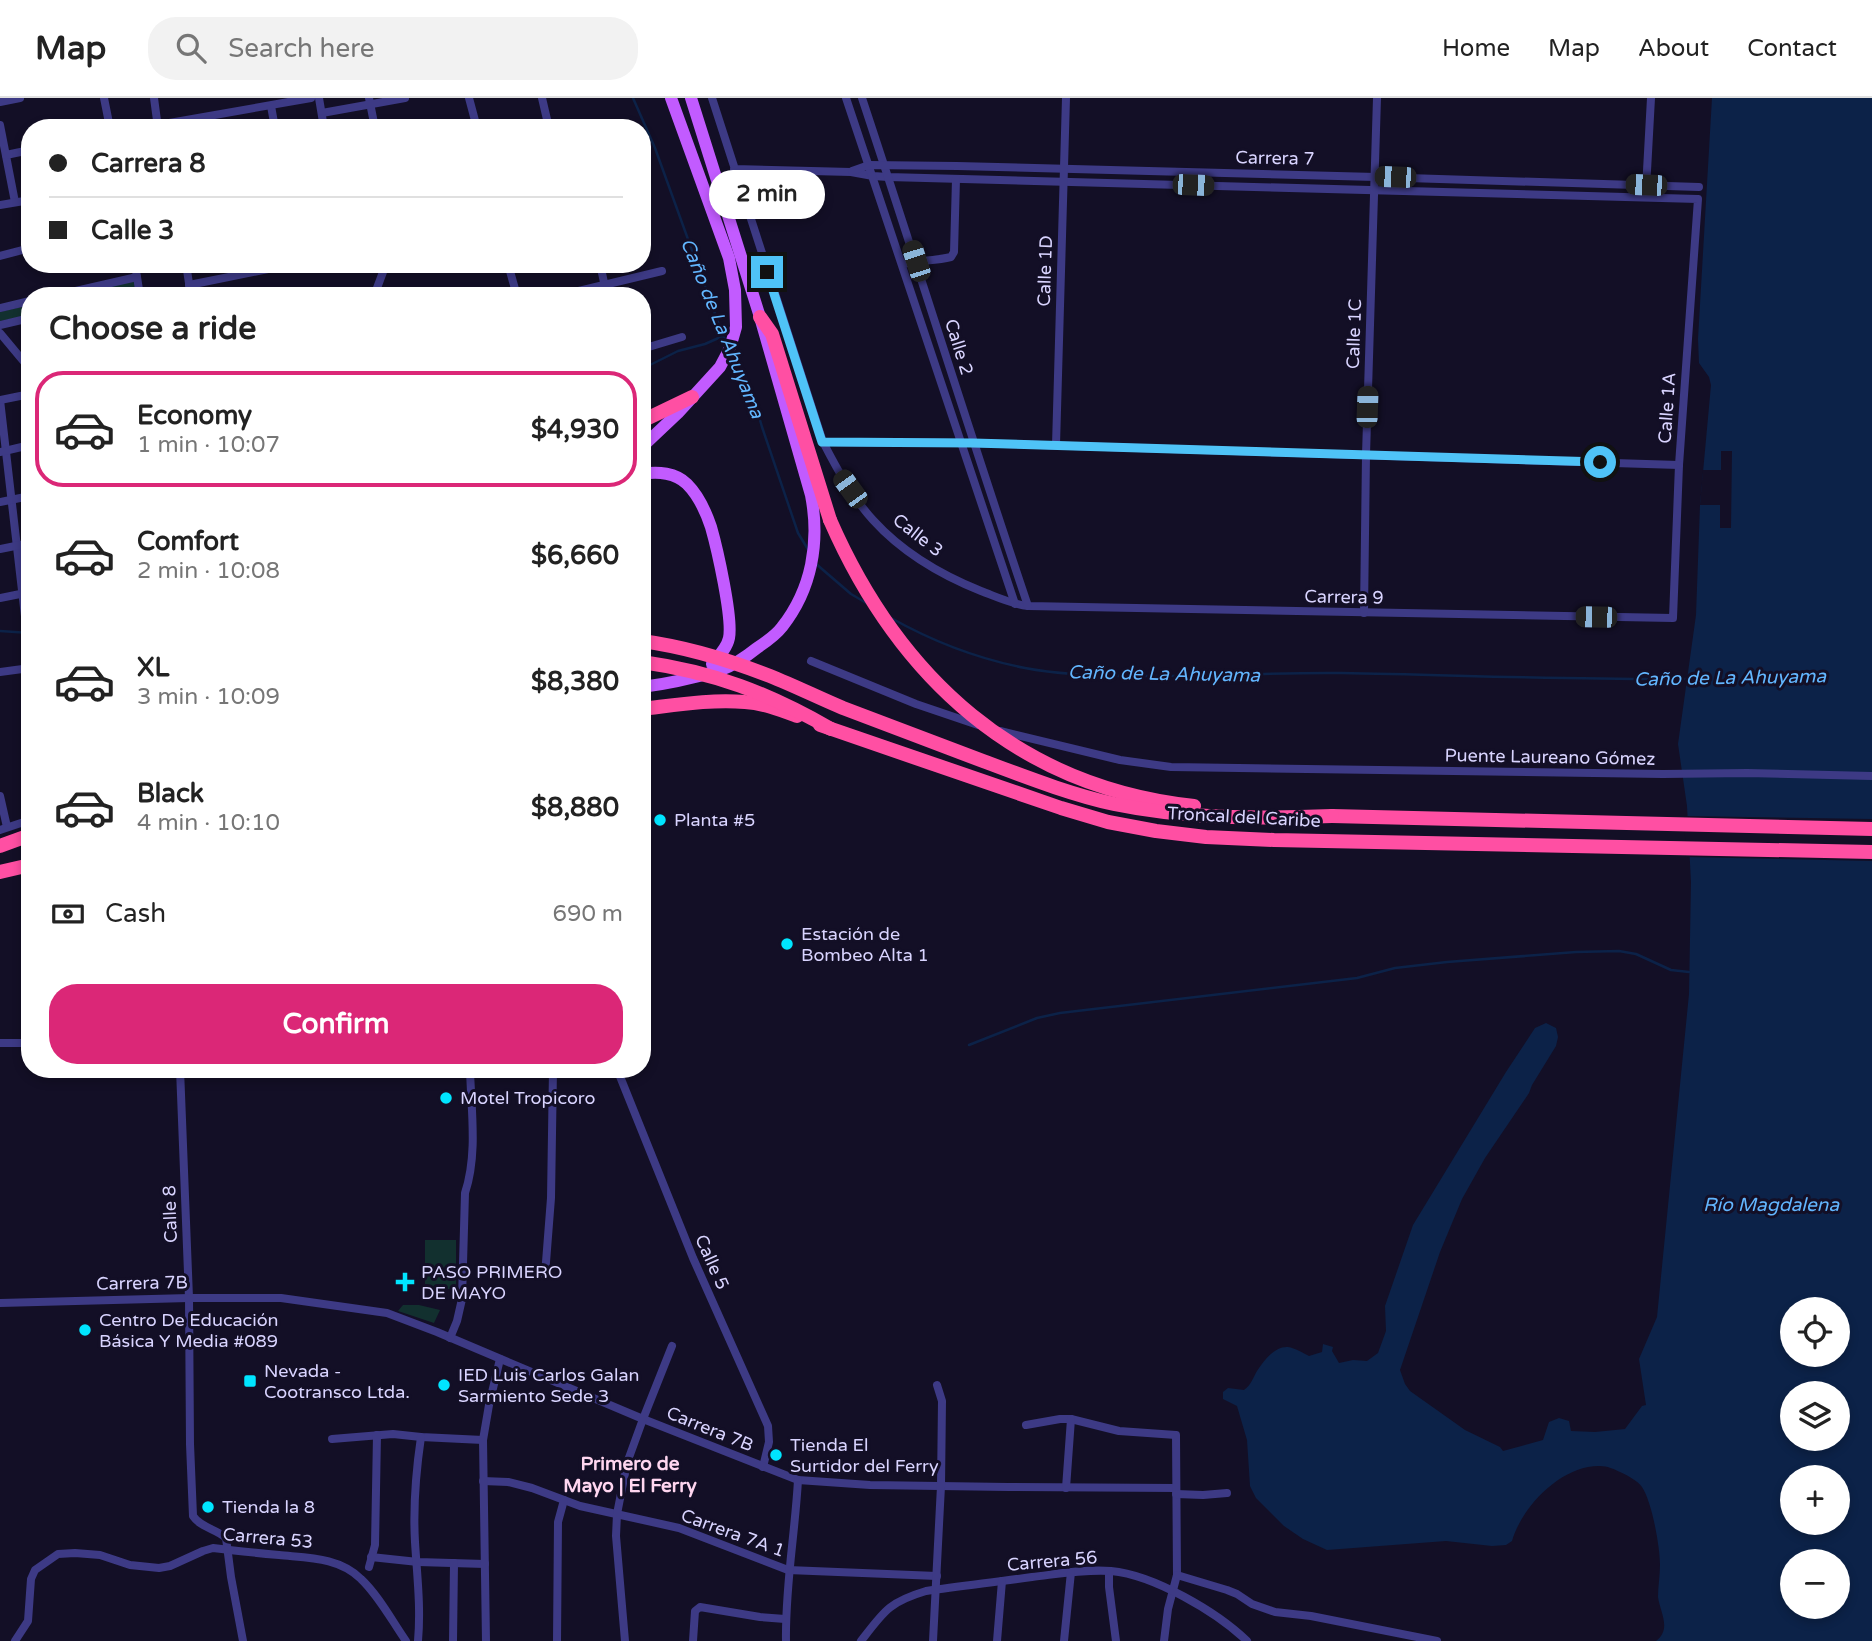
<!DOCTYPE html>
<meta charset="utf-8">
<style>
body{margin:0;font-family:"Varela Round",sans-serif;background:#f2f2f2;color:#222;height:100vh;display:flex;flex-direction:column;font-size:26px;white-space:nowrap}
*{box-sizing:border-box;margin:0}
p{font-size:23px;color:#767676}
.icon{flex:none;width:38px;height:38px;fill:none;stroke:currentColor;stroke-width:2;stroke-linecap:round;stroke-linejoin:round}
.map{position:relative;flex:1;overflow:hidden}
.drawer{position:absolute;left:21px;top:189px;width:630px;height:791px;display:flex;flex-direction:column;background:#fff;border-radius:28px;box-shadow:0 4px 10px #0003}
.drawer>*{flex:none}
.banner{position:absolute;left:21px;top:21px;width:630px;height:154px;border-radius:28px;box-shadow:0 4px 10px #0003;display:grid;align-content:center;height:154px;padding:0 28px;background:#fff}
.controls{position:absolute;left:1780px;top:1199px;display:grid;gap:14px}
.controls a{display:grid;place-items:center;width:70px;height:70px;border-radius:50%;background:#fff;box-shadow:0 4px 10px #0003;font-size:35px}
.end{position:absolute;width:32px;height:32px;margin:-16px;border:9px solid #4fc3f7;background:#111;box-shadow:0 0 0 4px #111}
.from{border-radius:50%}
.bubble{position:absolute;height:49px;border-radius:24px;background:#fff;box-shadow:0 4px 10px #0003;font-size:23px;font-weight:700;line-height:49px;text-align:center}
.car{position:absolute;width:21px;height:42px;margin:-21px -10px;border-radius:9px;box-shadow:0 0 5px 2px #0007;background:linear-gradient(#222 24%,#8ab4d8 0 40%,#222 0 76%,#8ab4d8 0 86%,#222 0)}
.banner b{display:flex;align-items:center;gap:24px;height:66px;font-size:26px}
.banner b+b{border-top:2px solid #e0e0e0}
.banner i{width:18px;height:18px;background:#222}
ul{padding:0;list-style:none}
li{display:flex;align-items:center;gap:21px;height:116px;margin:0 14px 10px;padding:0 14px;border:4px solid transparent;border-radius:28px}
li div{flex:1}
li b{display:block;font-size:26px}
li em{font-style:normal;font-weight:700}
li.active{border-color:#db2777}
li>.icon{width:63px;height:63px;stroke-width:1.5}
h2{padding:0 28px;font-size:32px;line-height:84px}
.pay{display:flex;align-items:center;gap:18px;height:77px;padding:0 28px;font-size:26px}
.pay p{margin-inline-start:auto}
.cta{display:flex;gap:14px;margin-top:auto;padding:14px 28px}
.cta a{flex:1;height:80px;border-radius:28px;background:#db2777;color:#fff;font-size:28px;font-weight:700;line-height:80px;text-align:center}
header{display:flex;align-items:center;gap:42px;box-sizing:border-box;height:98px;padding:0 35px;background:#fff;border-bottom:2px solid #e0e0e0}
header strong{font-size:33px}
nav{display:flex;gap:38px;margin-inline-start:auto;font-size:24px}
.search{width:490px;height:63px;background:#f2f2f2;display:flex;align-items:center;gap:18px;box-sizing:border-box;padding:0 24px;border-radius:28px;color:#767676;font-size:26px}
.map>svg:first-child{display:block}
</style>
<header>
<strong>Map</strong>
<div class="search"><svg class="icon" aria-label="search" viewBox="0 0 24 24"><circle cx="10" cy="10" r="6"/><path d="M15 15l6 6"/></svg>Search here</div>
<nav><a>Home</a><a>Map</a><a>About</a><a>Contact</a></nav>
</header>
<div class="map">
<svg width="1872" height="1543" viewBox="0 0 1872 1543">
<rect width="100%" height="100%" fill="#130f26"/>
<!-- green -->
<g fill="#12302f">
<polygon points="135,182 136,193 114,198 68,198"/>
<polygon points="30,207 30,217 0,223 0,214"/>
<rect x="425" y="1142" width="31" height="49"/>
<polygon points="403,1207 419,1207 440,1212 434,1225 398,1213"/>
</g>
<!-- water -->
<path fill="#0c2248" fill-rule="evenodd" d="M1712 0H1872V1543H1656C1672 1531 1660 1514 1658 1499 1658 1488 1660 1478 1660 1467 1660 1449 1652 1404 1642 1389 1638 1383 1627 1377 1620 1374 1614 1371 1607 1368 1600 1368 1562 1367 1522 1408 1512 1443L1506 1447 1492 1448 1446 1443 1327 1452 1303 1441 1284 1428 1256 1400 1250 1388 1247 1342 1237 1308 1223 1301V1294L1228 1290 1244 1292C1251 1287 1253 1280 1257 1273 1263 1264 1274 1248 1288 1249 1295 1250 1303 1255 1309 1258L1322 1254 1323 1246 1333 1249 1332 1253 1339 1265 1353 1262 1367 1263 1378 1255 1386 1233 1385 1208 1413 1127 1506 974 1535 930 1546 925 1556 930 1558 939 1556 948 1532 987 1529 995 1485 1060 1462 1101 1440 1154 1400 1272 1405 1286 1410 1293 1465 1332 1500 1349 1503 1353 1543 1342 1549 1324 1559 1320 1569 1323 1571 1333 1595 1334 1625 1331 1642 1308 1646 1307 1639 1261 1657 1219 1689 896 1691 784 1687 708 1678 646 1696 517 1700 407 1711 287 1709 279 1699 265 1698 241ZM1792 1211H1838V1256H1792ZM1792 1295H1838V1340H1792ZM1792 1379H1838V1424H1792ZM1792 1463H1838V1508H1792Z"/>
<!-- pier -->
<g fill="#130f26">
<polygon points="1721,353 1732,353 1731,430 1720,430 1720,407 1700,407 1703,372 1721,372"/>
<polygon points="1684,718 1872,721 1872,763 1686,759"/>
</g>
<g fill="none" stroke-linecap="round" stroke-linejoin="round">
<!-- stream -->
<g stroke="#0c2248" stroke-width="2.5">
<polyline points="633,0 655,50 723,238 727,245"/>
<polyline points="732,254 741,270 753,298 762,329 798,435 809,453"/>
<polyline points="642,271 678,253 705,246 723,238"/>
<polyline points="815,465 851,496 868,506"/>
<path d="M891 520C932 543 979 561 1025 570 1061 577 1099 578 1136 578 1204 579 1273 574 1342 575 1457 577 1572 582 1686 581"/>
<polyline points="0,533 30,535"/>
<polyline points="969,947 1037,920 1060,915 1357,880 1395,870 1447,864 1576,854 1619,853 1636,856 1671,872 1689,874"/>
</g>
<!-- street -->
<g stroke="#3d3a85" stroke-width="8">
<polyline points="104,0 110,30"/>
<polyline points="154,0 158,30"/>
<polyline points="319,0 324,30"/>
<polyline points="369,0 375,30"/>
<polyline points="469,0 477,30"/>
<polyline points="542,0 549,30"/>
<path d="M712 0 823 344C837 371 852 399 873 422 902 454 941 477 981 493 997 499 1011 506 1028 508L1673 520 1679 367 1698 101 888 79 873 78 851 74 734 71"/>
<polyline points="846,0 1015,506"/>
<path d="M862 0C918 169 971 339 1028 508"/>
<polyline points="0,4 20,0"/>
<polyline points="271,8 275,30"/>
<polyline points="322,15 405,0"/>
<polyline points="204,20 206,30"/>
<polyline points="0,27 15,104"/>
<polyline points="158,27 311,0"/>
<polyline points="6,57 30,52"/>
<polyline points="852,73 869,67 957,68 1376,79 1699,89"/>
<polyline points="1646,91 1651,0"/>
<polyline points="0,107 30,102"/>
<polyline points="0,158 30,150"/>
<polyline points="135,166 140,198"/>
<polyline points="186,166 191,198"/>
<polyline points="508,166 517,198"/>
<polyline points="600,166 607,198"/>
<path d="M903 166C919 162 935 163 951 159L954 154 956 81"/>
<polyline points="189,187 293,166"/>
<polyline points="54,198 137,179"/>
<polyline points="125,198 140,194"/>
<polyline points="374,198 386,166"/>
<polyline points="558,198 662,173"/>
<polyline points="0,210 30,203"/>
<polyline points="0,227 30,220"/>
<polyline points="0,235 30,271"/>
<polyline points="642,251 682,239"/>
<polyline points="0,302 26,527"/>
<polyline points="0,302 30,296"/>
<polyline points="823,344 973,345 1679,367"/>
<polyline points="1056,347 1066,0"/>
<polyline points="0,354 30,347"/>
<polyline points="0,404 30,398"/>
<polyline points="0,451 30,445"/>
<polyline points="0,500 30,494"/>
<polyline points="1364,515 1366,357 1377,0"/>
<polyline points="26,542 30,575"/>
<polyline points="811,563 916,606 978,627"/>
<polyline points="0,574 30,570"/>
<polyline points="1000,633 1120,662 1171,669 1663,676 1747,675 1872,678"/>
<polyline points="0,698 7,729"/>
<polyline points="0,732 30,722"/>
<polyline points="0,945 30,945"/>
<path d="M180 971 189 1200 190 1346 193 1418C201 1430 217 1431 226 1440L231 1479 243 1543"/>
<polyline points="617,971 693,1160 768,1328 769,1344 763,1369"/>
<polyline points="545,1177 551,1100 553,971"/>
<polyline points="0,1205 189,1200 281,1200 387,1215 437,1234 643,1321 798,1382 870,1387 1008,1389 1176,1390"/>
<path d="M450 1240 457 1223 462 1201 465 1095C478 1056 471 1011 470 971"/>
<polyline points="1026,1327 1060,1321 1071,1321 1119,1333 1176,1337 1177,1477 1168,1511 1164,1543"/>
<polyline points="332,1341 393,1336 421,1339 483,1342"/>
<polyline points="483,1383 508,1384 532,1390 580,1408 679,1430 788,1472 937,1478"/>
<polyline points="1066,1390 1071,1321"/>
<polyline points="1176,1396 1203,1397 1227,1395"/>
<polyline points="371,1459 418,1464 485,1466"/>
<polyline points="369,1469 375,1447 377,1337"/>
<polyline points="1109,1473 1109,1489 1116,1543"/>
<polyline points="1177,1477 1227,1492 1237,1496 1252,1506 1275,1514 1311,1518 1437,1543"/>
<path d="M15 1543 28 1523 31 1481 35 1472 58 1456 75 1455 100 1457 130 1467 159 1470 170 1468 203 1453 213 1450C235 1453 257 1455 279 1457 307 1460 339 1459 361 1481 379 1498 392 1523 406 1543"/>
<path d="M418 1543C421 1509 417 1477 415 1444 413 1409 416 1373 421 1339"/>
<polyline points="453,1543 454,1465"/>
<polyline points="486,1543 483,1342 489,1307 500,1261"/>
<polyline points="557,1543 558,1424 564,1402"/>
<polyline points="625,1543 616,1438 617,1416 627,1365 643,1321 672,1248"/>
<polyline points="693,1543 695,1513 700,1509 760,1519 785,1521"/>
<path d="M786 1543C785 1489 795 1436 798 1382"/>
<path d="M861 1543C884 1513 889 1504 926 1493 961 1488 996 1484 1032 1479 1058 1476 1085 1471 1111 1473 1154 1477 1217 1514 1247 1543"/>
<polyline points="933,1543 941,1388 942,1303 937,1287"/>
<polyline points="997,1543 1002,1483"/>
<polyline points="1064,1543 1071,1474"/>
</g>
<!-- primary -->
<g stroke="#c25bff" stroke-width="12">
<polyline points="642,349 678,315 720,269 730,250 736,229 735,192 729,160 671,0"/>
<path d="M642 376C658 373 676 375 687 386 698 397 706 414 711 429 717 450 733 520 729 540 727 550 719 558 712 566"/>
<path d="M642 589C667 586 697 579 721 572 734 567 747 558 757 550 766 544 776 537 782 529 812 491 820 444 811 397L760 219 691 0"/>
</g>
<!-- highway -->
<g stroke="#ff4fa3" stroke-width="14">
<polyline points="760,219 772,236 830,422"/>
<polyline points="642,323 692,299"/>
<path d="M642 611C676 607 711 601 745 604 763 605 781 612 797 618"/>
<polyline points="820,627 1061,710 1108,724 1156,733 1206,739 1274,742 1872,754"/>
<polyline points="1332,718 1872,731"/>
<polyline points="0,748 30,737"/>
<polyline points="0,774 30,767"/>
</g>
<!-- highway-bridge -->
<g stroke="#ff4fa3" stroke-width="14">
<path d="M830 422C899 580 1018 689 1194 708"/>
<path d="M642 543C686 549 729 562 770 578 795 588 819 600 843 610 890 628 936 645 983 663 1026 679 1069 696 1114 706 1186 721 1259 721 1332 718"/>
<path d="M642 564C714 574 768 595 831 631"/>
</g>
</g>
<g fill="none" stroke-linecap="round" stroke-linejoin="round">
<!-- route -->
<polyline stroke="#4fc3f7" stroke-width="9" points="767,174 822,344 973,345 1600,364"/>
</g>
<!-- markers -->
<g fill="#00e5ff" stroke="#130f26" stroke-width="2.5">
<circle cx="660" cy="722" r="7"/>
<circle cx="787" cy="846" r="7"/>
<circle cx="446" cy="1000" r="7"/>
<path d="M401.5 1173.5h7v7h7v7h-7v7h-7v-7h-7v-7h7z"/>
<circle cx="85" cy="1232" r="7"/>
<rect x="243" y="1276" width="14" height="14" rx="3.5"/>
<circle cx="444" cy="1287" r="7"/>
<circle cx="776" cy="1357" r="7"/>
<circle cx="208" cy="1409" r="7"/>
</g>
<g text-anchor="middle" stroke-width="6" stroke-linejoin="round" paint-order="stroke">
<!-- street labels -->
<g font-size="18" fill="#d9d4ff" stroke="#130f26">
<text transform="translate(1275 60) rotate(1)" y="6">Carrera 7</text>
<text transform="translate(1045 173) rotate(-88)" y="6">Calle 1D</text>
<text transform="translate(1354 236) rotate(-88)" y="6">Calle 1C</text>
<text transform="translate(959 249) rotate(73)" y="6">Calle 2</text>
<text transform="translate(1667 310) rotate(-86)" y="6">Calle 1A</text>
<text transform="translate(918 437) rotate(38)" y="6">Calle 3</text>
<text transform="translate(1344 499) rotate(1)" y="6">Carrera 9</text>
<text transform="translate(1550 659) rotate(1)" y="6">Puente Laureano Gómez</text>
<text transform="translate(1244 719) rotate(3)" y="6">Troncal del Caribe</text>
<text transform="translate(170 1116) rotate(-92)" y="6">Calle 8</text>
<text transform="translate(712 1164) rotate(66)" y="6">Calle 5</text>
<text transform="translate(142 1185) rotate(-1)" y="6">Carrera 7B</text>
<text transform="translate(710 1331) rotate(22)" y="6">Carrera 7B</text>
<text transform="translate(733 1435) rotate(20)" y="6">Carrera 7A 1</text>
<text transform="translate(268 1440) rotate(5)" y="6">Carrera 53</text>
<text transform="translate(1052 1463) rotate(-5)" y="6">Carrera 56</text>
</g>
<!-- poi labels -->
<g font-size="18" fill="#d9d4ff" stroke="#130f26" text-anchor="start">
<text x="674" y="728">Planta #5</text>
<text x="801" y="842">Estación de<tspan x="801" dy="21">Bombeo Alta 1</tspan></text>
<text x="460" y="1006">Motel Tropicoro</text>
<text x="421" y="1180">PASO PRIMERO<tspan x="421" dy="21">DE MAYO</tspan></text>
<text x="99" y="1228">Centro De Educación<tspan x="99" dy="21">Básica Y Media #089</tspan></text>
<text x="264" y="1279">Nevada -<tspan x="264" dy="21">Cootransco Ltda.</tspan></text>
<text x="458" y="1283">IED Luis Carlos Galan<tspan x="458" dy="21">Sarmiento Sede 3</tspan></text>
<text x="790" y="1353">Tienda El<tspan x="790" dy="21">Surtidor del Ferry</tspan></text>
<text x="222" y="1415">Tienda la 8</text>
</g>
<!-- water labels -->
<g font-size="19" font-style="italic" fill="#62b6ff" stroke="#130f26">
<text transform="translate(723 230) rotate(68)" y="7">Caño de La Ahuyama</text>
<text transform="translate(1164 575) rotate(1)" y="7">Caño de La Ahuyama</text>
<text transform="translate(1730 579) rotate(-1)" y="7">Caño de La Ahuyama</text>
<text x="1771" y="1113">Río Magdalena</text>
</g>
<!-- neighbourhood labels -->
<g font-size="19" font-weight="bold" fill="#ffd6f0" stroke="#130f26">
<text x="630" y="1372">Primero de<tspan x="630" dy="22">Mayo | El Ferry</tspan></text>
</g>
</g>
</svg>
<div class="controls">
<a><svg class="icon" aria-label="locate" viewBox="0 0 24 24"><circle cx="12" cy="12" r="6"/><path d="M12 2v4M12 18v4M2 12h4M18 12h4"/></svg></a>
<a><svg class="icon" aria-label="layers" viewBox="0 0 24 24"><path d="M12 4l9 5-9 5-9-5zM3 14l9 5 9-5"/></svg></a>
<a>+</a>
<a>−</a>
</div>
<i class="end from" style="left:1600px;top:364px"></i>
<i class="end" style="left:767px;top:174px"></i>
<div class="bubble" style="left:709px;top:72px;width:116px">2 min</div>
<i class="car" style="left:1395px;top:79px;rotate:272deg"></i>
<i class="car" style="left:1193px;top:87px;rotate:92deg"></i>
<i class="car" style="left:1646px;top:87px;rotate:272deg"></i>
<i class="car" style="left:916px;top:163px;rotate:342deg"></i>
<i class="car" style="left:1367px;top:309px;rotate:2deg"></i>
<i class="car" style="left:850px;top:391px;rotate:324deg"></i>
<i class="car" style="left:1596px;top:519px;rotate:271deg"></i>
<div class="banner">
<b><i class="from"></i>Carrera 8</b>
<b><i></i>Calle 3</b>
</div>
<section class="drawer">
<h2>Choose a ride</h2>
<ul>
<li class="active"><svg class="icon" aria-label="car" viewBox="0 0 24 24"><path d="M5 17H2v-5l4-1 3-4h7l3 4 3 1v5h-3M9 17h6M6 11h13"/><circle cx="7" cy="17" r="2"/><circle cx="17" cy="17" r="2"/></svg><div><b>Economy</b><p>1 min · 10:07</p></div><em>$4,930</em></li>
<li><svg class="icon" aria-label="car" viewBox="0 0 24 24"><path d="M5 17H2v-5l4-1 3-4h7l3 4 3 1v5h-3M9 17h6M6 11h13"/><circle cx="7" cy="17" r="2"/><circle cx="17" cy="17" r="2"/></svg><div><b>Comfort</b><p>2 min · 10:08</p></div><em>$6,660</em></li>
<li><svg class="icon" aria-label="car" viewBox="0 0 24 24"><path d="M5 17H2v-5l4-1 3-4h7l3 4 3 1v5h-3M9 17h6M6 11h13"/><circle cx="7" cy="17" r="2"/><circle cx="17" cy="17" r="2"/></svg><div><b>XL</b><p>3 min · 10:09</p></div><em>$8,380</em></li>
<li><svg class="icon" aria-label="car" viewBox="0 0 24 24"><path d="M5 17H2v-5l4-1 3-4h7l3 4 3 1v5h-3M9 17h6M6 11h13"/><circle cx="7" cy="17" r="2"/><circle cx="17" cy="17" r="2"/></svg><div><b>Black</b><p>4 min · 10:10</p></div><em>$8,880</em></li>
</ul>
<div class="pay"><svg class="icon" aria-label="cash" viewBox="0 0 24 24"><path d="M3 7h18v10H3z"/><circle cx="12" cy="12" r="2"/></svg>Cash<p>690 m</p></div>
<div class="cta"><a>Confirm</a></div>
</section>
</div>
